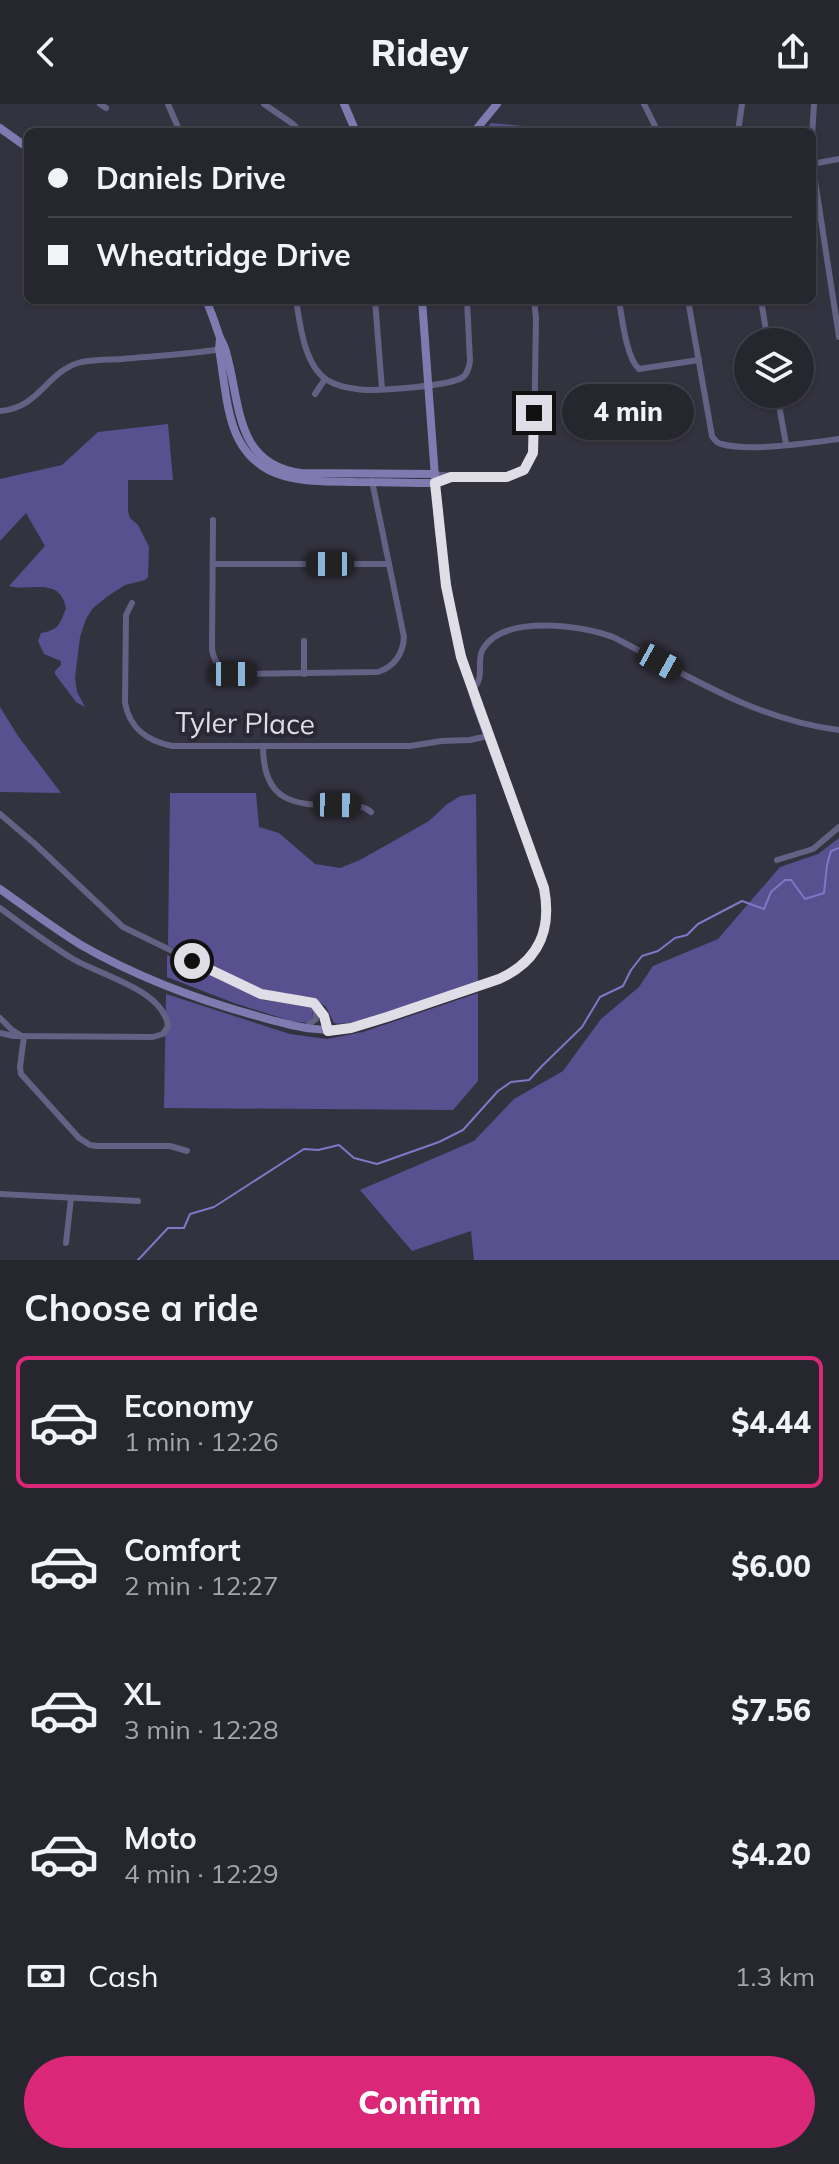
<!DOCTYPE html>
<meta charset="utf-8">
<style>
body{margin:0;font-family:Mulish,sans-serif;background:#2e2e37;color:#f1f3f6;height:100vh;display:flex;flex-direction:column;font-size:30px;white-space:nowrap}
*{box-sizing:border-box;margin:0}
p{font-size:26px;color:#a4a5aa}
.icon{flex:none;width:44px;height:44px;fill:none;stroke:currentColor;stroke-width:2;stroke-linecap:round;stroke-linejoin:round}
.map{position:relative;height:1156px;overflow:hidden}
.panel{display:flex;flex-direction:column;background:#26262f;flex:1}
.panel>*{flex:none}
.hud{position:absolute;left:24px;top:24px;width:792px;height:176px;border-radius:12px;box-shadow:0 2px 6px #0004,0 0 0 2px #42434b;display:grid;align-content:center;height:176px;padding:0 24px;background:#26262f}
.tools{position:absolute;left:734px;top:224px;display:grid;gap:16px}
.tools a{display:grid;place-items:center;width:80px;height:80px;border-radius:50%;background:#26262f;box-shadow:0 2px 6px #0004,0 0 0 2px #42434b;font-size:40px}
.end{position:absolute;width:36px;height:36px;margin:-18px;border:10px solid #dfdee6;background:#111;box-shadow:0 0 0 4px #111}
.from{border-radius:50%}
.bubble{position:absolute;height:56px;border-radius:28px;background:#26262f;box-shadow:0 2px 6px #0004,0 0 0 2px #42434b;font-size:26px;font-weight:800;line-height:56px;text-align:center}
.car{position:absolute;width:24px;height:48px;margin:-24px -12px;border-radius:10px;box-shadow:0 0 6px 2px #0007;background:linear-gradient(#222 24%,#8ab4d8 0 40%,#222 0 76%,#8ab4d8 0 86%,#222 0)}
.hud b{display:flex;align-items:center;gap:28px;height:76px;font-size:30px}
.hud b+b{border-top:2px solid #42434b}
.hud i{width:20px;height:20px;background:#f1f3f6}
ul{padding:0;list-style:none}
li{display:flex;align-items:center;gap:24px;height:132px;margin:0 16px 12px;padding:0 8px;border:4px solid transparent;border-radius:12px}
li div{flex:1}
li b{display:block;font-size:30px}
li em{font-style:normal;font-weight:800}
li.current{border-color:#db2777}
li>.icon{width:72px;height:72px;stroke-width:1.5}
h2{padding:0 24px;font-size:36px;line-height:96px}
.pay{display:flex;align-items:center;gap:20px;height:88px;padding:0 24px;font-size:30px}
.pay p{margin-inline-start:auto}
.cta{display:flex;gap:16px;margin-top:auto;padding:16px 24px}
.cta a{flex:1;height:92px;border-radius:48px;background:#db2777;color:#fff;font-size:32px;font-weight:800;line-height:92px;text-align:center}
header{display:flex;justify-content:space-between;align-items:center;height:104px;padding:0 24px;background:#26262f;font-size:36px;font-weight:800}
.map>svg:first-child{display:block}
</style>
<header><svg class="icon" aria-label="back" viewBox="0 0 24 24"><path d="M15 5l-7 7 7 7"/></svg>Ridey<svg class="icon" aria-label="share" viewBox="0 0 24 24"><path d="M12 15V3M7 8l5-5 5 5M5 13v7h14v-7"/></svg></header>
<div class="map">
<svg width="839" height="1156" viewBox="0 0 839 1156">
<rect width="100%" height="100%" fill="#33323f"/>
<!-- green -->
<g fill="#59508f">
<polygon points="491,19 589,28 483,28"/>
<path d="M168 320 173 376H128V408L130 414 138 421 149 443 148 473 145 476 125 481 108 492 93 504 86 515 80 533 75 574 77 588 85 603 76 598 55 570V567L61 561V557L44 550 38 537 41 529C59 526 60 520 66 504 60 472 29 488 9 482L45 442 26 409 0 437V375L62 361 98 328Z"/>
<polygon points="0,603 18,632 61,689 0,688"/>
<path d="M170 689H256L259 723 279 729 315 760 340 764 360 756 429 717 446 701 460 692 476 690 478 878C452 887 355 925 334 919L326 903 314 894 263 886 168 841Z"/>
<polygon points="839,734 839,1156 474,1156 471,1127 412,1147 360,1086 474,1037 514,995 563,967 601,915 639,883 653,862 718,835 780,763 818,750"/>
<polygon points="167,851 264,896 309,903 312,906 313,913 308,919 291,917 234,899 167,873"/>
<polygon points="478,889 478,977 453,1006 164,1004 166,890 290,930 327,935 363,928"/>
</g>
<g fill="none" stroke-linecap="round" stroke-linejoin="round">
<!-- stream -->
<polyline stroke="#8176c7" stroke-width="2" points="138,1156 168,1124 184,1124 190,1110 214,1103 304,1045 318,1046 339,1041 354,1054 377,1060 439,1038 463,1026 498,987 511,978 529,976 542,962 582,923 600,893 623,882 631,866 642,852 658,847 675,834 687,831 698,820 742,797 764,805 771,788 785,776 791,776 805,795 824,789 827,761 831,747 839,744"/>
<!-- street -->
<g stroke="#646184" stroke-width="6">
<polyline points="100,0 106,4"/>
<polyline points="168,0 180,28"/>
<polyline points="264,0 293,20 301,28"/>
<polyline points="644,0 658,28"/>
<polyline points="738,28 742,0"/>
<polyline points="812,32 814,0"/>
<polyline points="812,57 839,233"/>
<polyline points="812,60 839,55"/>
<path d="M296 196C300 220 304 261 327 276 335 281 348 284 357 285 374 288 451 282 463 273 468 269 469 263 470 257L467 196"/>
<polyline points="375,196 382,285"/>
<path d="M619 196C622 213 626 254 639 265L699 256"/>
<path d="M688 196 712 332C716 337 715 338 721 340 749 348 809 339 839 335"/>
<polyline points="761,196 768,238"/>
<polyline points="315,290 325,275"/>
<polyline points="777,290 786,340"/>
<path d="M0 307C39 304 46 269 78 259 91 255 108 256 122 255 156 252 189 250 222 245"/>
<path d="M435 370C450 373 464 372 481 372 508 372 532 376 534 341L536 214 534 196"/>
<path d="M213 416 212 545C214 558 220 567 233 570L378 568C394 563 403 550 404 533L372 377"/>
<polyline points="213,460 389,460"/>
<path d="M132 499 126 511 125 599C130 625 147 637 172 642H410L442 637 470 636 488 632"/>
<polyline points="304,570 304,537"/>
<path d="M471 585C487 576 475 558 483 545 503 510 584 521 615 534 687 571 756 616 839 626"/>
<path d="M263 642C263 699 294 701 341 702 352 702 362 700 371 708"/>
<polyline points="0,710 34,739 123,823 257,888 274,894 314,899 324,912 328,927"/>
<polyline points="777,756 813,745 839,723"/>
<path d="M0 804C24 822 48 840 73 855 100 871 164 886 168 922L163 930 153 933 14 932 0 929"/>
<polyline points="0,914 12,926 20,931"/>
<polyline points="306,923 316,915 316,908 312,901"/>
<polyline points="24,932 20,963 21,970 79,1034 90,1041 97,1042 170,1042 187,1047"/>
<polyline points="0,1090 138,1097"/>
<polyline points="66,1139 71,1094"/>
</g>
<!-- secondary -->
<g stroke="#7f7ab0" stroke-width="8">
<polyline points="344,0 356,28"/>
<polyline points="0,24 28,44"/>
<polyline points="474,28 497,0"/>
<path d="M206 196C211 207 215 219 219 231 221 237 225 242 226 248 241 299 234 360 301 369L435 370"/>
<path d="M220 235 219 245C224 273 226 312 239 336 263 381 311 377 355 378 381 378 408 379 435 379"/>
<path d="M0 785C27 804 53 824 81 841 137 873 195 895 257 912 294 922 321 931 359 922L499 875C539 857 552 827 544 784L476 600 454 524 439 428 422 196"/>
</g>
</g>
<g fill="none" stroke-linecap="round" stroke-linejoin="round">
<!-- route -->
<path stroke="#dfdee6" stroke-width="10" d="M192 857 261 890 314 899 324 912 328 927 351 924 387 913 499 875C539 857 552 826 544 784L461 553 446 482 435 379 451 373H507L524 366 533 349 534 309"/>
</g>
<g text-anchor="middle" stroke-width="8" stroke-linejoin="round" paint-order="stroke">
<!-- street labels -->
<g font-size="28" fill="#dfdee6" stroke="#292834">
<text transform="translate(245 619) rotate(1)" y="10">Tyler Place</text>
</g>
</g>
</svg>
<div class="tools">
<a><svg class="icon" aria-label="layers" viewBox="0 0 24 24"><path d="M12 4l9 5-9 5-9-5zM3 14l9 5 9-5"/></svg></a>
</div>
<i class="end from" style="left:192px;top:857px"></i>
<i class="end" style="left:534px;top:309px"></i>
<div class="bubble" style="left:562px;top:280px;width:132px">4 min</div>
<i class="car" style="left:330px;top:460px;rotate:270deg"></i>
<i class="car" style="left:660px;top:558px;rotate:119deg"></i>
<i class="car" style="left:233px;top:570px;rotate:90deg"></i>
<i class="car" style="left:337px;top:701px;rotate:91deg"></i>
<div class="hud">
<b><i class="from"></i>Daniels Drive</b>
<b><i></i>Wheatridge Drive</b>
</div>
</div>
<section class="panel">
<h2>Choose a ride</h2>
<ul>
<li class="current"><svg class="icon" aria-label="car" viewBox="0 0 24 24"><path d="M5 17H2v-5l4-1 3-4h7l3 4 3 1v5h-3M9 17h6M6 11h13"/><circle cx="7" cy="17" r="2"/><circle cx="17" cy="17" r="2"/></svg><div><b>Economy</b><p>1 min · 12:26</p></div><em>$4.44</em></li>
<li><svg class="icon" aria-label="car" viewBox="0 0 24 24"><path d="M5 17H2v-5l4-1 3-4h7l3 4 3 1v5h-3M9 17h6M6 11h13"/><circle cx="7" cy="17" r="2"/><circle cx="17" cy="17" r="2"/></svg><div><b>Comfort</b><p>2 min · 12:27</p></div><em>$6.00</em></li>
<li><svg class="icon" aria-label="car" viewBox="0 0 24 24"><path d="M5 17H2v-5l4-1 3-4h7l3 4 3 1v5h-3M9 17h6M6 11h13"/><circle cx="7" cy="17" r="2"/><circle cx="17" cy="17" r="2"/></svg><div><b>XL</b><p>3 min · 12:28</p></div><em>$7.56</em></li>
<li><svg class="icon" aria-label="car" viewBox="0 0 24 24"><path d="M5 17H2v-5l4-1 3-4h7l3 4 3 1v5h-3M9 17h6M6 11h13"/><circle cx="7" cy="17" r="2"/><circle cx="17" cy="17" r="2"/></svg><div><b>Moto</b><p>4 min · 12:29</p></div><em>$4.20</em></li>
</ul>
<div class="pay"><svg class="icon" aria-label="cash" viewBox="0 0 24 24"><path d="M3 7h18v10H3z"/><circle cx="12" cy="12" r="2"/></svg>Cash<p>1.3 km</p></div>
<div class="cta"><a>Confirm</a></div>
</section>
